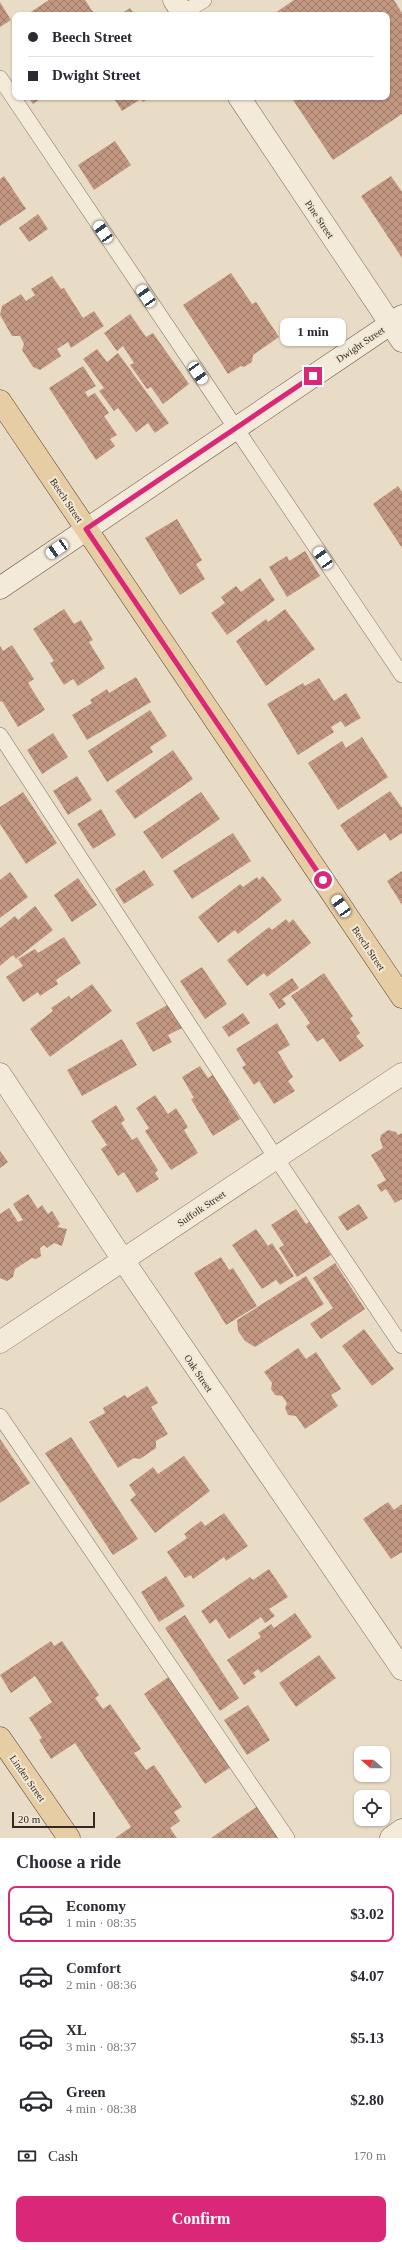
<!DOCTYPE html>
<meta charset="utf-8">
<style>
body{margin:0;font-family:"Times New Roman",serif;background:#f2f2f3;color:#2b2b33;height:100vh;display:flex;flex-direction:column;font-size:15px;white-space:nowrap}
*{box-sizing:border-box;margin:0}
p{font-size:13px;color:#7c7c81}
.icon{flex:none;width:22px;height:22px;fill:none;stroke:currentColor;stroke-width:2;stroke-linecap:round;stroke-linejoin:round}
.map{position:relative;height:1838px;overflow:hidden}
.panel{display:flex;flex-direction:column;background:#fff;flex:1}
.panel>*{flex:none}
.top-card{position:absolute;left:12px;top:12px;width:378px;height:88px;border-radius:8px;box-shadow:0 1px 3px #0004;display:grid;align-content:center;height:88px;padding:0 16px;background:#fff}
.needle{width:26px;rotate:290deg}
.buttons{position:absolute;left:354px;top:1746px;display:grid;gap:8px}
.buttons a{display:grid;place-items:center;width:36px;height:36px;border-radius:8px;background:#fff;box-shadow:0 1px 3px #0004;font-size:20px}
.scale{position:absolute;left:12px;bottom:10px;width:83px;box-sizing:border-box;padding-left:4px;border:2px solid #342820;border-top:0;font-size:11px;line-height:14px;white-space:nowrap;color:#342820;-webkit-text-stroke:3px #f1e7d5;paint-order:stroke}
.end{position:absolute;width:18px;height:18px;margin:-9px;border:5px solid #db2777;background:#fff;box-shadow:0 0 0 2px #fff}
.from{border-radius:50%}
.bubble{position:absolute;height:28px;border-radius:8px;background:#fff;box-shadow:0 1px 3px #0004;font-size:13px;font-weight:600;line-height:28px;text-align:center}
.car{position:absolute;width:12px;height:24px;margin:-12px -6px;border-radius:5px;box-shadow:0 0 3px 1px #0007;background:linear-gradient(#fff 24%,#345 0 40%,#fff 0 76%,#345 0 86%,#fff 0)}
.top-card b{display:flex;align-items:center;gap:14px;height:38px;font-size:15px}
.top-card b+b{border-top:1px solid #e1e1e2}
.top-card i{width:10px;height:10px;background:#2b2b33}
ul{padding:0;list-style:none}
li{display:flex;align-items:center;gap:12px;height:56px;margin:0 8px 6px;padding:0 8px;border:2px solid transparent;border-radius:8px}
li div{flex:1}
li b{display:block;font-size:15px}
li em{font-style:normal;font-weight:600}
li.on{border-color:#db2777}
li>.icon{width:36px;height:36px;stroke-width:1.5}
h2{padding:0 16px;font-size:18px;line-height:48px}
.pay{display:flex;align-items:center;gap:10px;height:44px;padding:0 16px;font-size:15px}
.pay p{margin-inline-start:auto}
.action{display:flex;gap:8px;margin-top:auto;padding:8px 16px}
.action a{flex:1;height:46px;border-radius:8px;background:#db2777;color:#fff;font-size:16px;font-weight:600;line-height:46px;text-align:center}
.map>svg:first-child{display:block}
</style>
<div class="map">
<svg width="402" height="1838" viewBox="0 0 402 1838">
<defs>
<pattern id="building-cross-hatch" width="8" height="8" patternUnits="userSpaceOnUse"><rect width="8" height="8" fill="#c29781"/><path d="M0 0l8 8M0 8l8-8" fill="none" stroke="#9e7b69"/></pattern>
</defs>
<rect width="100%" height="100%" fill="#e9dcc6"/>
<!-- building -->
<g fill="url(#building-cross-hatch)">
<polygon points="49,0 85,0 95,15 26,15"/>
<polygon points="294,0 394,0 402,13 402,114 333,160 291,97 387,97 387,15 272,15"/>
<polygon points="0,2 11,20 0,27"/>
<polygon points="130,8 135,15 119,15"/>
<polygon points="28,97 43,97 33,104"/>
<polygon points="113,97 151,97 143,102 141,99 122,111"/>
<polygon points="115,141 131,165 94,190 78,165"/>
<polygon points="4,176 26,209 0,226 0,179"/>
<polygon points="391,176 402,192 402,258 361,196"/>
<polygon points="38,214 48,229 29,242 19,228"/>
<polygon points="231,273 252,304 256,302 279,337 253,355 252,362 244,367 241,366 228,374 183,305"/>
<polygon points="52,276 61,289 64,288 83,318 94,311 104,326 71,348 68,342 57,349 61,356 40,370 33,367 22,350 24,344 20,336 12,336 0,315 2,306 21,294 26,301 35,295 31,289"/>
<polygon points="130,314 146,337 153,333 189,384 163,404 151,387 147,389 130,365 134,363 123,346 117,351 104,333"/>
<polygon points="97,349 107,362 118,353 169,423 155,433 148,423 136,432 118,408 114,411 99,391 104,388 83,359"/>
<polygon points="83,366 96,386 85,392 88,397 95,393 109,413 104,416 117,435 110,439 115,446 96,460 49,388"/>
<polygon points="398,486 402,492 402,548 373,504"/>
<polygon points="177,519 202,560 196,564 205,579 180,595 145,538"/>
<polygon points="305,551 320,576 287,597 269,567 287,556 289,561"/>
<polygon points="260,578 275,600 227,635 211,613 225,603 221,597 236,586 241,592"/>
<polygon points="64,609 74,624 81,620 93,640 89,642 105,668 78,686 73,679 64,685 50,663 54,661 33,629"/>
<polygon points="285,609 315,649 266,686 236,641 266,619 268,622"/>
<polygon points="12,645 34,679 28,683 45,710 18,727 2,701 0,702 0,646 3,651"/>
<polygon points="136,677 151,702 87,740 72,715 92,703 90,700 107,689 109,693"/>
<polygon points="319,678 334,701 346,693 361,718 345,727 341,721 331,727 334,732 298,755 267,704 303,683 305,686"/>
<polygon points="150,710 167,736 150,747 153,752 107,782 88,751"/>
<polygon points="53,733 68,757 42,774 27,750"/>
<polygon points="362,737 388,777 338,810 308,763 342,741 346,748"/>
<polygon points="173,750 193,779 135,819 115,791"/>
<polygon points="77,776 92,800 68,815 53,791"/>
<polygon points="390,791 402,808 402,833 390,841 385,833 358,851 340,825"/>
<polygon points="23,792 57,843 26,864 0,824 0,807"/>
<polygon points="201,792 220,819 162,859 143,832"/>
<polygon points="101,809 116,835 93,849 77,824"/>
<polygon points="233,833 251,861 192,899 173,871"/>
<polygon points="144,870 154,885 124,904 115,889"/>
<polygon points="402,871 402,905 387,881"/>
<polygon points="10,872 28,897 0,918 0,880"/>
<polygon points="263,876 282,900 238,934 235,930 218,943 198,917 240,884 243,887 257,877 259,880"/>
<polygon points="78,878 97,905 72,922 54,895"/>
<polygon points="35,906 53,930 16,959 13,955 0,966 0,928 15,916 18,920"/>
<polygon points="286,919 289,923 293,919 311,943 267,977 264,973 247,986 227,960 269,927 272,930"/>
<polygon points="64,937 81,963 56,980 58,984 40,996 38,992 23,1002 6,977 23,966 18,959 35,949 38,953"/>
<polygon points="202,967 227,1004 205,1019 180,981"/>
<polygon points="324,973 353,1016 350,1018 360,1033 356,1036 364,1046 340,1062 323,1038 317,1042 306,1026 310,1023 291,996"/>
<polygon points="292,978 299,988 282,999 286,1004 279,1009 269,994"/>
<polygon points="92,984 112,1011 50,1057 30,1029 53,1011 51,1008 69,996 71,999"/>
<polygon points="169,1004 182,1028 168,1035 172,1042 153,1052 136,1023"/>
<polygon points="243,1013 250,1023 229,1037 222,1027"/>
<polygon points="277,1023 290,1045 278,1052 293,1077 288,1081 295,1091 274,1104 259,1081 254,1085 242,1067 246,1065 236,1049"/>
<polygon points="122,1039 137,1065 82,1096 67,1070"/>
<polygon points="200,1066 208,1078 216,1073 232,1098 228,1100 240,1119 213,1136 191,1099 194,1098 182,1077"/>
<polygon points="155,1095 168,1114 176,1108 188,1127 184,1130 198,1153 171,1170 145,1131 149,1128 136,1108"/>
<polygon points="116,1105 125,1120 121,1123 132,1140 137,1137 158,1170 155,1173 159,1179 137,1193 124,1172 118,1176 101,1149 107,1145 91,1121"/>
<polygon points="388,1130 396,1132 398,1135 402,1133 402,1199 395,1203 386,1189 381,1192 377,1185 386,1180 371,1155 383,1148 380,1139 381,1135"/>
<polygon points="0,1151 8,1162 0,1168"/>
<polygon points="28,1194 38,1209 42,1205 48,1214 52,1211 60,1224 57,1227 67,1229 62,1246 54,1243 47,1248 44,1245 40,1248 41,1256 36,1259 32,1258 15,1269 13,1277 7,1281 0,1278 0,1214 9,1208 18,1222 23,1220 13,1204"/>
<polygon points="359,1204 368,1218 347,1231 338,1217"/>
<polygon points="296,1209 306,1224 310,1221 331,1255 297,1277 279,1248 284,1245 271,1225"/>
<polygon points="256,1229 268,1246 272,1243 294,1276 280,1285 276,1280 262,1289 232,1245"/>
<polygon points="221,1257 229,1270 233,1268 257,1306 226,1325 194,1273"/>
<polygon points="335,1263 365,1309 321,1339 310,1324 333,1308 313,1278"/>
<polygon points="306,1276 324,1304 255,1347 245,1341 238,1331 237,1320"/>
<polygon points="364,1329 394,1369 372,1386 342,1346"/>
<polygon points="298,1348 306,1359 316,1352 341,1389 331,1395 338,1406 305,1429 296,1416 288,1415 285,1408 287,1403 282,1396 275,1395 271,1389 272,1383 264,1372"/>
<polygon points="147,1386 158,1403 151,1407 168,1434 156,1441 156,1448 140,1459 134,1458 118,1468 89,1422 105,1413 103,1408 125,1395 127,1398"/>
<polygon points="71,1437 138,1539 113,1555 45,1453"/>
<polygon points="0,1439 30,1483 0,1503"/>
<polygon points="184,1456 210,1491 155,1533 130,1500 136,1495 129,1485 153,1467 158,1474"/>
<polygon points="388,1502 394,1510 402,1504 402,1552 391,1559 363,1519"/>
<polygon points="224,1513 248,1546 226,1561 224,1557 193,1579 191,1575 185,1578 167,1552 187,1538 184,1534 201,1521 205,1526"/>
<polygon points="269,1569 288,1597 269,1609 275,1616 265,1623 261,1617 229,1639 216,1619 210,1624 201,1611 250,1577 253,1580"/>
<polygon points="166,1576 185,1606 159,1622 141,1592"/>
<polygon points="295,1613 312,1637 261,1673 258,1669 253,1673 256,1677 244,1685 227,1660 261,1637 258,1633 271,1624 274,1628"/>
<polygon points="185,1615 239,1698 220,1711 165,1628"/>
<polygon points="51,1641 54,1646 62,1641 99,1695 95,1698 103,1709 110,1704 141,1749 134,1753 146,1770 154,1765 182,1807 174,1812 180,1821 170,1828 177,1838 115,1838 131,1827 75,1743 51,1759 39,1740 42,1738 29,1718 52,1702 35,1676 11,1693 0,1675"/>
<polygon points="319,1655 336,1678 296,1707 279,1683"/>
<polygon points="170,1676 231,1767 205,1784 144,1694"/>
<polygon points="248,1705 270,1740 247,1755 224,1720"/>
<polygon points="258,1806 279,1838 211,1838"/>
</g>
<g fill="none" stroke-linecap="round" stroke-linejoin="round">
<!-- lane casing -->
<g stroke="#826f5e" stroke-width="16">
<g id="lane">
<polyline points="183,13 204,0"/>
<polyline points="0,78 402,675"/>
<polyline points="0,735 276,1158 402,1346"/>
<polyline points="0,1416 287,1838"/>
</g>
</g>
<!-- street casing -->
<g stroke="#826f5e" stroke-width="23">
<g id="street">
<polyline points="174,0 184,15"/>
<polyline points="239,97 402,341"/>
<polyline points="0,1074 123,1260 402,1669"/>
<polyline points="0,1342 402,1074"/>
</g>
</g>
<!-- secondary casing -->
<g stroke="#645041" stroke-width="23">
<g id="secondary">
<polyline points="0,588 402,316"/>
<polyline points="391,1838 402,1830"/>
</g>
</g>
<!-- primary casing -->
<g stroke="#503e32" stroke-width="23">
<g id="primary">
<polyline points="0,401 402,997"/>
<polyline points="0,1738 69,1838"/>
</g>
</g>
<!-- lane -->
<use href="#lane" stroke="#f4ead9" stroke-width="15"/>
<!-- street -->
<use href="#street" stroke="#f4ead9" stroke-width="22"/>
<!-- secondary -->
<use href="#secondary" stroke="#f4ead9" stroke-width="22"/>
<!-- primary -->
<use href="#primary" stroke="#e7cda3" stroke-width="22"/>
</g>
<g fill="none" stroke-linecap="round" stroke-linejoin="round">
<!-- route -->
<polyline stroke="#db2777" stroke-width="5" points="313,376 86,529 323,880"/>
</g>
<g text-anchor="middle" stroke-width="4" stroke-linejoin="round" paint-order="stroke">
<!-- street labels -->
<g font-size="10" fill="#342820" stroke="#f1e7d5">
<text transform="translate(320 219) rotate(56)" y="4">Pine Street</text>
<text transform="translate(360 344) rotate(-34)" y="4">Dwight Street</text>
<text transform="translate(67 500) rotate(56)" y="4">Beech Street</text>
<text transform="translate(369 948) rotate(56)" y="4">Beech Street</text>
<text transform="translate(201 1208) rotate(-34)" y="4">Suffolk Street</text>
<text transform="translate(199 1373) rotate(56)" y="4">Oak Street</text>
<text transform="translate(28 1778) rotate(55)" y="4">Linden Street</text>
</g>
</g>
</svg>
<div class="buttons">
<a><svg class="needle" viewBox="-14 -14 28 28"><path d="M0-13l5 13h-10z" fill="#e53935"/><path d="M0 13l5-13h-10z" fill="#7c7c81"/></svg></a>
<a><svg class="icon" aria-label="locate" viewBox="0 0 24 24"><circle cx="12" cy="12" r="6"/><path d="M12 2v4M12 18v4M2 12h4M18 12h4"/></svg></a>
</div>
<div class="scale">20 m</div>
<i class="end from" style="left:323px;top:880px"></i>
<i class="end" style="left:313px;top:376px"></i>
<div class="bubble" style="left:280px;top:318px;width:66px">1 min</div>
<i class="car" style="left:103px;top:232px;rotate:326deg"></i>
<i class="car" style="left:146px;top:296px;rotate:326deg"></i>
<i class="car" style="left:198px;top:373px;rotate:146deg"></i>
<i class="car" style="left:57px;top:549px;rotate:236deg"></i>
<i class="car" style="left:323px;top:558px;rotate:326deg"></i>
<i class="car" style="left:341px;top:906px;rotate:326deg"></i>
<div class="top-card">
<b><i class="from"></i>Beech Street</b>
<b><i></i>Dwight Street</b>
</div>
</div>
<section class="panel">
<h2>Choose a ride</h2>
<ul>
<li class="on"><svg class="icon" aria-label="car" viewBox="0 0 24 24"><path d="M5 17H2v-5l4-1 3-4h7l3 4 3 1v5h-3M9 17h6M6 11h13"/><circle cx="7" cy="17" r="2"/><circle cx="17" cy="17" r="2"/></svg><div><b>Economy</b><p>1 min · 08:35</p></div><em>$3.02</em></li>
<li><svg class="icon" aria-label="car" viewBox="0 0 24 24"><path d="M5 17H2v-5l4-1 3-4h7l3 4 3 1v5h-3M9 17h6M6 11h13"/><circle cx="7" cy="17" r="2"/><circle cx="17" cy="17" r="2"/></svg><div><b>Comfort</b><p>2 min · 08:36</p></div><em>$4.07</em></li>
<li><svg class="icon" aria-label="car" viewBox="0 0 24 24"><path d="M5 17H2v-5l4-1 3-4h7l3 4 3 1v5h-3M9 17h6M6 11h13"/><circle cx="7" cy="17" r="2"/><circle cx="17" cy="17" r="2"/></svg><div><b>XL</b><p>3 min · 08:37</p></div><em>$5.13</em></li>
<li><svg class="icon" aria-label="car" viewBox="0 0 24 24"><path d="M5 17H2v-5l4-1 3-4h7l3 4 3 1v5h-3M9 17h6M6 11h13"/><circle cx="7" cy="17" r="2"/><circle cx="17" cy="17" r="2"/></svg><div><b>Green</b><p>4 min · 08:38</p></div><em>$2.80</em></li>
</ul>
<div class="pay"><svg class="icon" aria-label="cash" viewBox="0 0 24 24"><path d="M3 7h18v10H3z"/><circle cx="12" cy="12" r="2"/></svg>Cash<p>170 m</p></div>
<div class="action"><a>Confirm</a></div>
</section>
